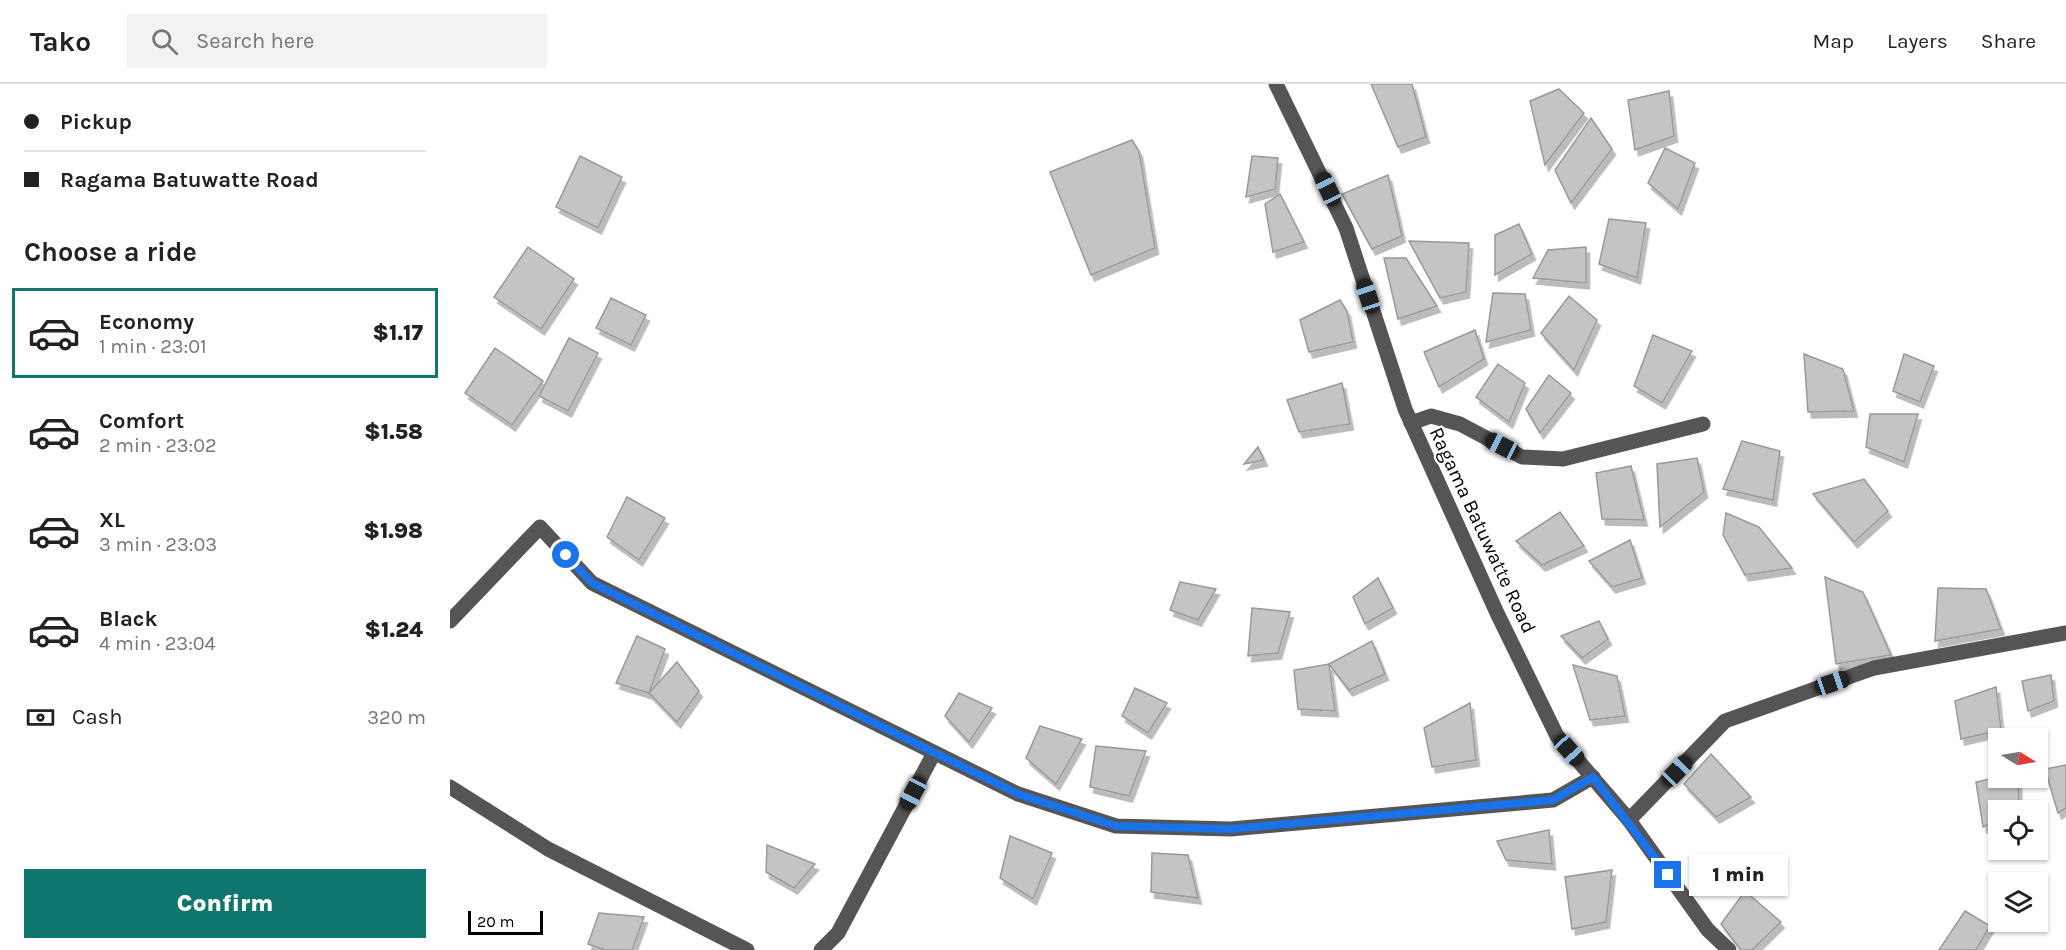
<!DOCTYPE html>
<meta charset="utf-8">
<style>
body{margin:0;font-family:Karla,sans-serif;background:#f2f2f2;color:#222;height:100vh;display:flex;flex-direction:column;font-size:22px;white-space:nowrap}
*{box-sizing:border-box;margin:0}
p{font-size:20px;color:#767676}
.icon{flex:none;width:33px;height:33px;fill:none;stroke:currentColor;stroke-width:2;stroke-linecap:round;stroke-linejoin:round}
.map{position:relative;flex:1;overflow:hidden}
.panel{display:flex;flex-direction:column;background:#fff;width:450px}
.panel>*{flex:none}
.top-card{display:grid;align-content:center;height:132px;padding:0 24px;background:#fff}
.needle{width:39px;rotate:101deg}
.buttons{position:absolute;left:1538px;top:644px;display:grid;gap:12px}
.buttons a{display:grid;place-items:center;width:60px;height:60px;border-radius:0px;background:#fff;box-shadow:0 2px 4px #0004;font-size:30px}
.scale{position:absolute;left:18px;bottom:15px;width:75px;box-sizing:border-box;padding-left:6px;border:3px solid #000;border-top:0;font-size:16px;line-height:21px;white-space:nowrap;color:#000;-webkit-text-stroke:4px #fff;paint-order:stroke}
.end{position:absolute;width:27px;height:27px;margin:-14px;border:8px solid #1a73e8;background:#fff;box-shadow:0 0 0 3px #fff}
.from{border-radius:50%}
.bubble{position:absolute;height:42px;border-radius:0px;background:#fff;box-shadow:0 2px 4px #0004;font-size:20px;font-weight:800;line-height:42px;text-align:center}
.car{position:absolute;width:18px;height:36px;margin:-18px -9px;border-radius:8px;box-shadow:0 0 4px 2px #0007;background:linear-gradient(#222 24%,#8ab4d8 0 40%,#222 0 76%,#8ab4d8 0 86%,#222 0)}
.top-card b{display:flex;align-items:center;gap:21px;height:57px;font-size:22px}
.top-card b+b{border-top:2px solid #e0e0e0}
.top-card i{width:15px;height:15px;background:#222}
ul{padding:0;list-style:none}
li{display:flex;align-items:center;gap:18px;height:90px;margin:0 12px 9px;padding:0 12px;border:3px solid transparent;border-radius:0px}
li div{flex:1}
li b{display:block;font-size:22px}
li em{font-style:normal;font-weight:800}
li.active{border-color:#0f766e}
li>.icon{width:54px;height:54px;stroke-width:1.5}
h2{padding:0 24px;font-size:27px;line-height:72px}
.pay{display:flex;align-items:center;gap:15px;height:66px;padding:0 24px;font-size:22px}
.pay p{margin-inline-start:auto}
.cta{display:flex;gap:12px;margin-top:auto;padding:12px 24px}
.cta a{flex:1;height:69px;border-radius:0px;background:#0f766e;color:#fff;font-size:24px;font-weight:800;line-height:69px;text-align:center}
header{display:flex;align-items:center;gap:36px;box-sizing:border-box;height:84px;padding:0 30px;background:#fff;border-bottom:2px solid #e0e0e0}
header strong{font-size:28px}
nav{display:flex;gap:33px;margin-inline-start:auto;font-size:21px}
.search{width:420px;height:54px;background:#f2f2f2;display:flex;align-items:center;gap:15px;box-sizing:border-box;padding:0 21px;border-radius:0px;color:#767676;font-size:22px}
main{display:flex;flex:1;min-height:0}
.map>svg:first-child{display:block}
</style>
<header>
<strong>Tako</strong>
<div class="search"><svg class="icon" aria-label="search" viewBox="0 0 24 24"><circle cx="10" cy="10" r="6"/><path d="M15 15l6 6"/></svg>Search here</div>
<nav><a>Map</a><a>Layers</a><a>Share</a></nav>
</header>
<main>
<section class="panel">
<div class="top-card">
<b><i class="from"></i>Pickup</b>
<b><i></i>Ragama Batuwatte Road</b>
</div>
<h2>Choose a ride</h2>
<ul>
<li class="active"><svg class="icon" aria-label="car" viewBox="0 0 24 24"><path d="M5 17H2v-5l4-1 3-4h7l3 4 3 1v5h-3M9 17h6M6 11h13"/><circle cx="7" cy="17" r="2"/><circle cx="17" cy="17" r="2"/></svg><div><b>Economy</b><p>1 min · 23:01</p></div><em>$1.17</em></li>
<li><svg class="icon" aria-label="car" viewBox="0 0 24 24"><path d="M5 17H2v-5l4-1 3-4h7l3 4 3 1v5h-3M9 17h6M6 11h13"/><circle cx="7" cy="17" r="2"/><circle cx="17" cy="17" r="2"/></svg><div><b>Comfort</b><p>2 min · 23:02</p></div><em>$1.58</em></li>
<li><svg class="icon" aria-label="car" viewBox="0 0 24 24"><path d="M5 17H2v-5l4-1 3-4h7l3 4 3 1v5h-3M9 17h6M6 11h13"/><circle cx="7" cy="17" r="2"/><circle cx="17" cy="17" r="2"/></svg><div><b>XL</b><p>3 min · 23:03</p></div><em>$1.98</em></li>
<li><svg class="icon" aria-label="car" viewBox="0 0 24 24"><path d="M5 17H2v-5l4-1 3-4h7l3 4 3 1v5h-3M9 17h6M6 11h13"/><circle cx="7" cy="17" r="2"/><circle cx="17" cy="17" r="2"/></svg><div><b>Black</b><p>4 min · 23:04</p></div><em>$1.24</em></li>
</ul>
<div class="pay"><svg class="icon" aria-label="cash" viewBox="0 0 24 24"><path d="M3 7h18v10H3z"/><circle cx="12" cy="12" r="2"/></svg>Cash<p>320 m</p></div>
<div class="cta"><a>Confirm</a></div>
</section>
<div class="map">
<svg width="1616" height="866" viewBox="0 0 1616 866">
<defs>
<filter id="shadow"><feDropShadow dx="3.5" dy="6" stdDeviation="0" flood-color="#0004"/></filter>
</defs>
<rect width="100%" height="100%" fill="#fff"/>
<!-- building -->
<g fill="#c4c4c4" stroke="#999" stroke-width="1.5" filter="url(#shadow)">
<polygon points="921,0 962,0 976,53 948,63"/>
<polygon points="1109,5 1134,29 1095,81 1080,17"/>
<polygon points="1219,7 1224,52 1185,66 1178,16"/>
<polygon points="1141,34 1162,65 1121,119 1105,86"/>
<polygon points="682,56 689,67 705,164 641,191 600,88"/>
<polygon points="1215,64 1245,79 1228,125 1198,99"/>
<polygon points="130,72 172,93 148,144 106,123"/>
<polygon points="802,72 828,74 825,105 796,113"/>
<polygon points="938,91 952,152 922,165 892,110"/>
<polygon points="830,110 854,158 823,168 815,120"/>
<polygon points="1159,135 1196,139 1187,194 1149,180"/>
<polygon points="1069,140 1082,170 1045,191 1045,151"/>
<polygon points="959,157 1019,159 1016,208 990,214"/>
<polygon points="78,163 124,195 91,245 44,213"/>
<polygon points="1136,163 1136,199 1083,194 1098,166"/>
<polygon points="934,174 956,174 987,222 948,235"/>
<polygon points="1043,209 1075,210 1081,246 1036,258"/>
<polygon points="1119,212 1147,236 1124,286 1091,249"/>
<polygon points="161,214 196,231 181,261 146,244"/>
<polygon points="890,216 897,227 903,258 859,268 850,236"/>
<polygon points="1025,246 1034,275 989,303 974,268"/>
<polygon points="1203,251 1242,267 1212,319 1184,302"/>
<polygon points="119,254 148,269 118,327 89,312"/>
<polygon points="45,264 93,297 62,341 15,309"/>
<polygon points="1354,270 1393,285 1404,327 1358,328"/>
<polygon points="1454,270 1484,282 1470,318 1443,307"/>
<polygon points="1048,280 1075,299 1059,338 1026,313"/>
<polygon points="1099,291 1121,309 1090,349 1076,325"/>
<polygon points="892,299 900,340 849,348 837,316"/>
<polygon points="1420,330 1468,330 1454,378 1416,363"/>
<polygon points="1292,357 1330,367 1323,416 1273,405"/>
<polygon points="808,363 814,376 794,380"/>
<polygon points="1247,374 1254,408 1210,443 1207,380"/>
<polygon points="1181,382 1194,436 1152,435 1146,389"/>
<polygon points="1414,395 1438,427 1404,458 1363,410"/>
<polygon points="177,413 215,434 189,476 157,453"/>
<polygon points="1110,428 1134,462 1092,481 1066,457"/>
<polygon points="1276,429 1309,443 1342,484 1295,491 1273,451"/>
<polygon points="1180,456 1192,494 1162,503 1139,477"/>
<polygon points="1375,493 1413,508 1441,571 1386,580"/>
<polygon points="928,494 943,524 915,540 903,513"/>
<polygon points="730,498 766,505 748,536 720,526"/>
<polygon points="1488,504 1536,505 1551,545 1485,557"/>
<polygon points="802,524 840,528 828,569 798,572"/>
<polygon points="1149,537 1158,555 1132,574 1111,552"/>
<polygon points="187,552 215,565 199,609 166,599"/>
<polygon points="922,557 935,590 899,606 879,580"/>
<polygon points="227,578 249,607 227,638 199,609"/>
<polygon points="879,580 885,627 848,625 844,586"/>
<polygon points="1123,581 1167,592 1175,632 1140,636"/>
<polygon points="1601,591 1604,617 1578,627 1572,597"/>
<polygon points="1546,603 1551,646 1511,655 1505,617"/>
<polygon points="685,604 717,619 698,649 672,632"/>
<polygon points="509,609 542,624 519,658 495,632"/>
<polygon points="1020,619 1026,676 982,683 974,644"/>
<polygon points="590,642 632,655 606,700 576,674"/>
<polygon points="646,662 696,667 679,712 640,703"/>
<polygon points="1261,670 1301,713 1266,733 1234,700"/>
<polygon points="1616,681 1616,724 1608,729 1595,685"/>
<polygon points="1548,693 1568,693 1569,726 1548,726 1548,736 1533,743 1526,698"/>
<polygon points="1099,746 1102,780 1056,776 1047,757"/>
<polygon points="560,752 602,769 583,815 550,794"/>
<polygon points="317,761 365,780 344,804 316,788"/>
<polygon points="702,769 738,771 748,814 701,808"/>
<polygon points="1162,786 1156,838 1122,845 1115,793"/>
<polygon points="1295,807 1331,838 1302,866 1291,866 1271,840"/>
<polygon points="1515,827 1540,842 1526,866 1489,866"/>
<polygon points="149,829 194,833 182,866 155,866 138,860"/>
</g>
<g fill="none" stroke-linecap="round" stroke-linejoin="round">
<!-- minor -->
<g stroke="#555" stroke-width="15">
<polyline points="826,0 896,144 955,325 1047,529 1107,652 1179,736 1258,846 1279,866"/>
<polyline points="961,339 981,332 1010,340 1072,373 1113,375 1253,340"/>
<polyline points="0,537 90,443 142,499 568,710 666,742 781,745 1103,716 1143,693"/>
<polyline points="0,703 98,765 297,866"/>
<polyline points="1179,736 1275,637 1424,584 1616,549"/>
<polyline points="371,866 388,849 484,669"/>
</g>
</g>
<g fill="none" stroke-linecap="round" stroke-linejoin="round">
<!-- route -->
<polyline stroke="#1a73e8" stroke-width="8" points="116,471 142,499 568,710 666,742 781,745 1103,716 1143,693 1218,791"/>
</g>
<g text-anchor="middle" stroke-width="4.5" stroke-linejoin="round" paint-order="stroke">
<!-- street labels -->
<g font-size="20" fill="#000" stroke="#fff">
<text transform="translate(1033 446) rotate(65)" y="7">Ragama Batuwatte Road</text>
</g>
</g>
</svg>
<div class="buttons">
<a><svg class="needle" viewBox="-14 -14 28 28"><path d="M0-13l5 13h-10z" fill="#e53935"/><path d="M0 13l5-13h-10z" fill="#767676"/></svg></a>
<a><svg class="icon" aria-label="locate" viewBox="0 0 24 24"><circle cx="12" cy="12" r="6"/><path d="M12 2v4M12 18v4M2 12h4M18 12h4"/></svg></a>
<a><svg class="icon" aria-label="layers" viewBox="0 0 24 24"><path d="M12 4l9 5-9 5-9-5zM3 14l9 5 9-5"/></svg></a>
</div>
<div class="scale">20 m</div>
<i class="end from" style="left:116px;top:471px"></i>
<i class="end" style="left:1218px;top:791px"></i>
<div class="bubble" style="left:1239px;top:770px;width:99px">1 min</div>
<i class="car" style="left:878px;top:105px;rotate:335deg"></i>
<i class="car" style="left:918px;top:212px;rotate:342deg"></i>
<i class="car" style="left:1052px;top:362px;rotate:297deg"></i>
<i class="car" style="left:1382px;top:599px;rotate:71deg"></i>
<i class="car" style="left:1119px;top:666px;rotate:138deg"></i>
<i class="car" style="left:1227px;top:687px;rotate:44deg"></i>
<i class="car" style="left:463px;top:709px;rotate:208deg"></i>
</div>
</main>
